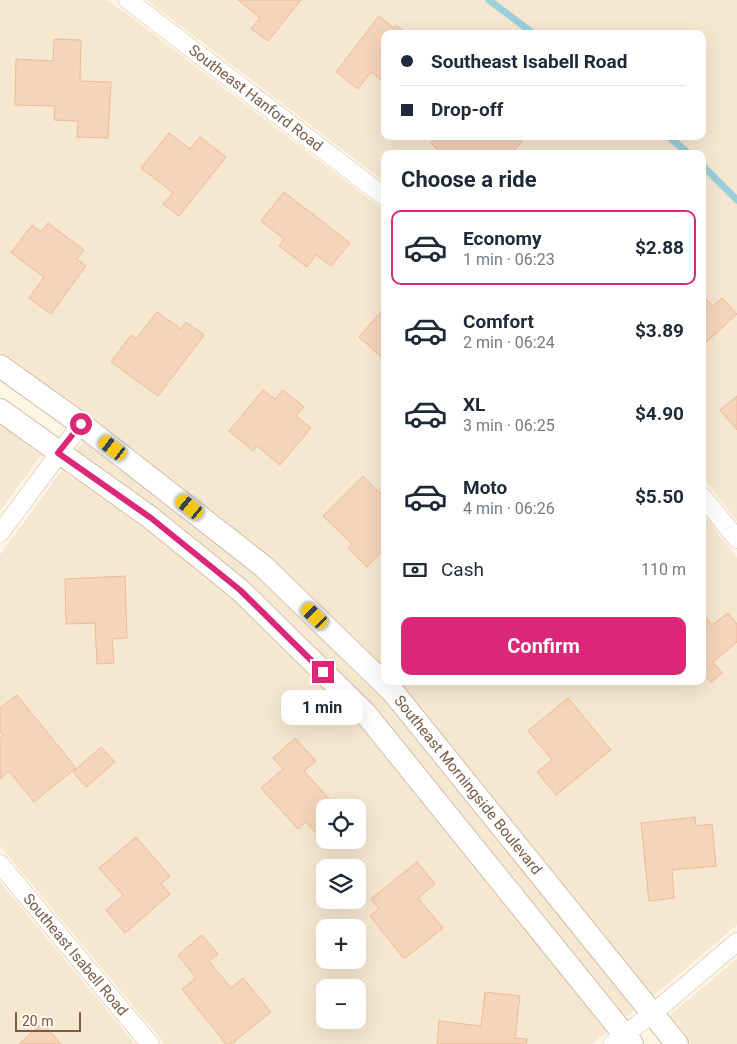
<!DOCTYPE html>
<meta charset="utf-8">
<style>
body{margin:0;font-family:Roboto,sans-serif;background:#f6f6f7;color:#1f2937;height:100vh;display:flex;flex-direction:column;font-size:19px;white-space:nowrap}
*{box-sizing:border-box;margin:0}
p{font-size:16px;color:#747a83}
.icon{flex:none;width:28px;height:28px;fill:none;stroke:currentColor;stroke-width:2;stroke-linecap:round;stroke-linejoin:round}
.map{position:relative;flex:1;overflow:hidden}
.side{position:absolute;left:381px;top:150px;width:325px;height:535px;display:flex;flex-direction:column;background:#fff;border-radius:10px;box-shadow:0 5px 20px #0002}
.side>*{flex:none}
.banner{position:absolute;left:381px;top:30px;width:325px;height:110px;border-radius:10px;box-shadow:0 5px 20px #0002;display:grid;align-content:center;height:110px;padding:0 20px;background:#fff}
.tools{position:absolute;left:316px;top:799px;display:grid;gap:10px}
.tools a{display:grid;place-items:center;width:50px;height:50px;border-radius:10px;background:#fff;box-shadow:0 5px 20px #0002;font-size:25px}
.scale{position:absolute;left:15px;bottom:12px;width:66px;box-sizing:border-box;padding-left:5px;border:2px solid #795b47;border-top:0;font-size:14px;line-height:18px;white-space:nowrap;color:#795b47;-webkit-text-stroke:4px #fff8ec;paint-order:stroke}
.end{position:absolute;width:22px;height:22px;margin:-11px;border:6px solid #db2777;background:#fff;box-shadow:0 0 0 2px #fff}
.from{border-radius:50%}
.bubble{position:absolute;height:35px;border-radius:10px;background:#fff;box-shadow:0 5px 20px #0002;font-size:16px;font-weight:700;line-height:35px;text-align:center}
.car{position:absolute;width:15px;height:30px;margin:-15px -8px;border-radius:6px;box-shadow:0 0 4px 1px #0007;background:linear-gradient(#f5c518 24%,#345 0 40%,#f5c518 0 76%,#345 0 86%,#f5c518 0)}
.banner b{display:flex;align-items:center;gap:18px;height:48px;font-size:19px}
.banner b+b{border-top:1px solid #e0e1e3}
.banner i{width:12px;height:12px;background:#1f2937}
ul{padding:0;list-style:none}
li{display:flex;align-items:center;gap:15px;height:75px;margin:0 10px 8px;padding:0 10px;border:2px solid transparent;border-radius:10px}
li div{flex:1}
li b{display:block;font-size:19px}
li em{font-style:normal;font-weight:700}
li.selected{border-color:#db2777}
li>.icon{width:45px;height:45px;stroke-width:1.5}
h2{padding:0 20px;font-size:22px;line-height:60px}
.pay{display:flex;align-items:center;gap:12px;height:55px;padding:0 20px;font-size:19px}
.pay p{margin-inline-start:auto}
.primary-button{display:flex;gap:10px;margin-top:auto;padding:10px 20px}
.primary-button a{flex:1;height:58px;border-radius:10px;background:#db2777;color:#fff;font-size:20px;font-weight:700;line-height:58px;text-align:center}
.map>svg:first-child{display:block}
</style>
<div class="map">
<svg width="737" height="1044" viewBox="0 0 737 1044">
<rect width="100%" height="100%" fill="#fef5e4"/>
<!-- residential -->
<g fill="#f6e7d1" fill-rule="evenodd">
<polygon points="0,0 106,0 123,11 385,211 385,668 270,557 79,407 78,408 0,352"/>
<path d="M147 0H737V521L703 477 702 154H385V182ZM385 34H702V136H385Z"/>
<polygon points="0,424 41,455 0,511"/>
<polygon points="84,441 169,505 256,575 384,699 635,1010 626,1017 373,705 248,582 157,508 76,451"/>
<path d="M62 470 145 528 232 599 356 721 608 1031 592 1044H165L0 846V555ZM325 808H358V840H325ZM325 868H358V900H325ZM325 928H358V960H325ZM325 988H358V1020H325Z"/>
<polygon points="703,514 737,558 737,925 653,996 398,681 702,681"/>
<polygon points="0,882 135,1044 0,1044"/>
<polygon points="737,959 737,1044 691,1044 669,1016"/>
</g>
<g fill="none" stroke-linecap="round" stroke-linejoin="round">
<!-- stream -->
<g stroke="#9ccfdc" stroke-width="7">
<polyline points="489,0 534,34"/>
<polyline points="668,136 689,154"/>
<polyline points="702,165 737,200"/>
</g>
</g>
<!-- building -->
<g fill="#f6d4b9" stroke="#eabb98">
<polygon points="238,0 301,0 268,41 251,29 260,18"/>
<polygon points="379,16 394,28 396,25 407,34 385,34 385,83 371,72 358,89 336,72"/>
<polygon points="54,39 81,40 80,81 111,82 108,138 77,137 78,121 54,120 55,106 15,105 16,59 53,61"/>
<polygon points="169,133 190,149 200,137 226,157 179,216 163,204 173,193 141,168"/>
<polygon points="438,136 519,136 523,140 511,154 442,154 431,143"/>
<polygon points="284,192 350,243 331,266 316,255 307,267 279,246 284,239 261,221"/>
<polygon points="48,223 84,250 77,259 86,266 51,314 29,298 44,277 11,253 32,225 41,232"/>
<polygon points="702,295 713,306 722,298 737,314 702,346"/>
<polygon points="385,307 385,360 359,337"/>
<polygon points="157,312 181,329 186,322 204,335 158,396 111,362 131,335 136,339"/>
<polygon points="263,390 275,399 283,390 304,407 296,416 311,428 280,465 257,446 253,451 229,431"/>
<polygon points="737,396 737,430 720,410"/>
<polygon points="363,476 380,493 385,488 385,548 367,567 348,548 352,544 323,516"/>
<polygon points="125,576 127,638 112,639 114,663 97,664 95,623 66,624 65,579"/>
<polygon points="702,613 712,625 728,613 737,624 737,642 713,662 722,673 711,682 702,672"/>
<polygon points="17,695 76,768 34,802 9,771 0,779 0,738 3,736 0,732 0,708"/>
<polygon points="568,698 611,750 556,795 537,772 552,760 528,731"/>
<polygon points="295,738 316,761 304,771 337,808 325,808 325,840 333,840 327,845 306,822 298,829 261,788 283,769 273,758"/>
<polygon points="101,747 115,762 86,787 73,772"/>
<polygon points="695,817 696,826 712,824 716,866 672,870 674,898 649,901 641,823"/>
<polygon points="136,837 170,876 161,884 170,894 125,933 106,910 123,895 99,868"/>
<polygon points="417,862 435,884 418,898 443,928 404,959 370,916 379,909 371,899"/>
<polygon points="202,935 218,954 209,961 231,988 243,978 271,1012 231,1044 226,1044 182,989 196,978 178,955"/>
<polygon points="485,992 520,996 515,1038 527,1039 526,1044 437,1044 439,1021 481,1026"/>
<polygon points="43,1023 61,1044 19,1044"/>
</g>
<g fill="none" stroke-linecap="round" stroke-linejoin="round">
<!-- minor casing -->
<g stroke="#d0bca9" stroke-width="19">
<g id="minor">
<path id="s1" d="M128 0 385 197"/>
<polyline points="702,496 737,539"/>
<polyline points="0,533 81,424"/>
<path id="s2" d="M0 864 150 1044"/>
<polyline points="612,1044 652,1014 737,942"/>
</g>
</g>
<!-- tertiary casing -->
<g stroke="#d0bca9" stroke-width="24">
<g id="tertiary">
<path id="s3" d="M0 366 81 424 263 566 393 692 677 1044"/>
<polyline points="0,410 151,518 240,590 365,713 632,1044"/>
</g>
</g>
<!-- minor -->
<use href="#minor" stroke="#fff" stroke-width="18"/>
<!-- tertiary -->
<use href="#tertiary" stroke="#fff" stroke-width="22"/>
</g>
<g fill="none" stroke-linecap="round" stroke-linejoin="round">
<!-- route -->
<polyline stroke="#db2777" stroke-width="6" points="81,424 58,453 151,518 240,590 323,672"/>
</g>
<g text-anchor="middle" stroke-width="4.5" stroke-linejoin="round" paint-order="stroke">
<!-- street labels -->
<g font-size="15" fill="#795b47" stroke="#fff8ec">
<text dy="5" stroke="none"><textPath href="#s1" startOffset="161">Southeast Hanford Road</textPath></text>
<text dy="5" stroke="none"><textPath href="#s3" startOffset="631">Southeast Morningside Boulevard</textPath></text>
<text dy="5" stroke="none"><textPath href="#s2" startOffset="118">Southeast Isabell Road</textPath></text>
</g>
</g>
</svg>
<div class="tools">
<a><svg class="icon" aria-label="locate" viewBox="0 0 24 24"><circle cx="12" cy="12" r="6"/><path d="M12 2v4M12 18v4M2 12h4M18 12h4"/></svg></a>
<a><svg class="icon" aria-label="layers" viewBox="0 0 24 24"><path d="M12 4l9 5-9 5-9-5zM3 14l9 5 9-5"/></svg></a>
<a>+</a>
<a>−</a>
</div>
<div class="scale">20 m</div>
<i class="end from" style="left:81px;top:424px"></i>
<i class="end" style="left:323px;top:672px"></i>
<div class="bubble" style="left:281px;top:690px;width:82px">1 min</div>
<i class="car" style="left:113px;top:448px;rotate:307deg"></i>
<i class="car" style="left:190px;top:507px;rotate:309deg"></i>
<i class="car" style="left:315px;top:616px;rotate:314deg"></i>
<div class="banner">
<b><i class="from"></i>Southeast Isabell Road</b>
<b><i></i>Drop-off</b>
</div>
<section class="side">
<h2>Choose a ride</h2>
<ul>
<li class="selected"><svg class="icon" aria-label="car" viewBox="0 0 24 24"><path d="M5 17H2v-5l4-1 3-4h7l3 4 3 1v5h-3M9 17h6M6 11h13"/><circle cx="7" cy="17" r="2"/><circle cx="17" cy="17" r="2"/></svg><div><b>Economy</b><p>1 min · 06:23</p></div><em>$2.88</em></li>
<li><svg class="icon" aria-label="car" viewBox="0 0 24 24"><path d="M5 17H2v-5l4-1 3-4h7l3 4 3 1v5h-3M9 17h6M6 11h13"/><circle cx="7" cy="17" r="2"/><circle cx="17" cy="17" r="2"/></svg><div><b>Comfort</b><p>2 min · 06:24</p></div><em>$3.89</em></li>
<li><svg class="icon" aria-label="car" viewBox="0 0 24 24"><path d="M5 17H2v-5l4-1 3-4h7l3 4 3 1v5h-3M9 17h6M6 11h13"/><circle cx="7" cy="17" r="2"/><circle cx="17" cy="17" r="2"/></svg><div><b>XL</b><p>3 min · 06:25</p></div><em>$4.90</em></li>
<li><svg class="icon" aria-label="car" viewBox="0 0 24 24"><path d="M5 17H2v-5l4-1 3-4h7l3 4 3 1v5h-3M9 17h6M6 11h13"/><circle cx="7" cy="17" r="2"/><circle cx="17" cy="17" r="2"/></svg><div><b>Moto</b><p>4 min · 06:26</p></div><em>$5.50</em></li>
</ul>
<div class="pay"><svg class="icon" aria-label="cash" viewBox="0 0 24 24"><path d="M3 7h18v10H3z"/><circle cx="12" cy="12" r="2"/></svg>Cash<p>110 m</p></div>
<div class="primary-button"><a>Confirm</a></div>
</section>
</div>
